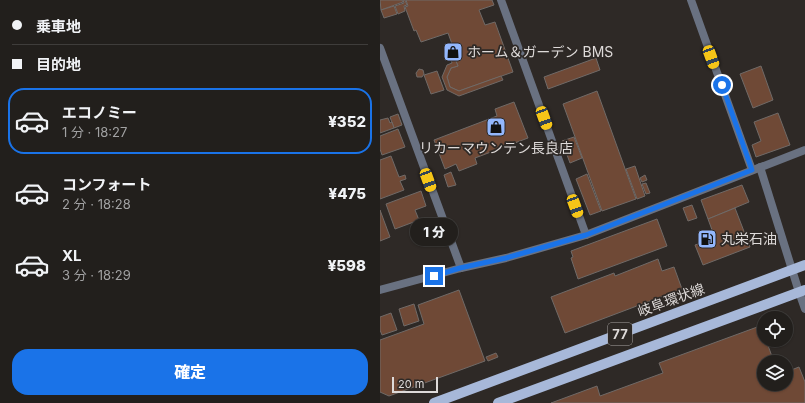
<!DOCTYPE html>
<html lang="ja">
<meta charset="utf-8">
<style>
body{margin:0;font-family:Inter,"Noto Sans JP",sans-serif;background:#2e2c29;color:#f1f3f6;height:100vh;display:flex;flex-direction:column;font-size:15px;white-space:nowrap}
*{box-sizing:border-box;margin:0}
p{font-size:13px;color:#a2a2a3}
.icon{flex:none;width:22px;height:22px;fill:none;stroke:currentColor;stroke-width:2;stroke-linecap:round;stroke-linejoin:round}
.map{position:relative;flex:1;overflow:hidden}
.drawer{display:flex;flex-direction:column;background:#221f1c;width:380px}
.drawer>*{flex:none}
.hud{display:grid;align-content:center;height:88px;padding:0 12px;background:#221f1c}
.fabs{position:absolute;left:377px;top:311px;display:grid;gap:8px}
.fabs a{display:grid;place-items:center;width:36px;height:36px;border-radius:50%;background:#221f1c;box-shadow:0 1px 3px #0004,0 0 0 1px #3f3d3b;font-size:20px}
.scale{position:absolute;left:12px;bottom:10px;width:46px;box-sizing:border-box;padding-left:4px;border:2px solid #dedad9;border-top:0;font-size:11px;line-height:14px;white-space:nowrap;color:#dedad9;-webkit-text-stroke:3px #2e2926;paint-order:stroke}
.end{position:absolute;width:18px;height:18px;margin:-9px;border:5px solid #1a73e8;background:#fff;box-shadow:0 0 0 2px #fff}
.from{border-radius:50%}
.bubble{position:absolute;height:28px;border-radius:14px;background:#221f1c;box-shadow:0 1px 3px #0004,0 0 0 1px #3f3d3b;font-size:13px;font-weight:800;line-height:28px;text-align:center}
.car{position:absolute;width:12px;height:24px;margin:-12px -6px;border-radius:5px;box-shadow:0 0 3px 1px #0007;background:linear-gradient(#f5c518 24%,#345 0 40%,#f5c518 0 76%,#345 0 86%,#f5c518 0)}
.hud b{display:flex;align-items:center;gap:14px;height:38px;font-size:15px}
.hud b+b{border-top:1px solid #3f3d3b}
.hud i{width:10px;height:10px;background:#f1f3f6}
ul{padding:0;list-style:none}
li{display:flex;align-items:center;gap:12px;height:66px;margin:0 8px 6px;padding:0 4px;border:2px solid transparent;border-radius:16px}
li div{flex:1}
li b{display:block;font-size:15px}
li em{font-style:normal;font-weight:800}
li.active{border-color:#1a73e8}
li>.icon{width:36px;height:36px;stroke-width:1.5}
.cta{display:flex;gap:8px;margin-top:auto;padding:8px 12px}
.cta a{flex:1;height:46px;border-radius:16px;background:#1a73e8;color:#fff;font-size:16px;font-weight:800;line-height:46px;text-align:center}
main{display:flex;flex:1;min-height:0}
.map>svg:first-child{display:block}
</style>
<main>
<section class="drawer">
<div class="hud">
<b><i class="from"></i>乗車地</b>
<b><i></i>目的地</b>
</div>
<ul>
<li class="active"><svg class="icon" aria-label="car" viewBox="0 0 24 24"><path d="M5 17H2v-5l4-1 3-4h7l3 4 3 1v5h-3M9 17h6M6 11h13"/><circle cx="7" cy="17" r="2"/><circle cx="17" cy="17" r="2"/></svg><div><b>エコノミー</b><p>1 分 · 18:27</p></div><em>¥352</em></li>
<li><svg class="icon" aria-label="car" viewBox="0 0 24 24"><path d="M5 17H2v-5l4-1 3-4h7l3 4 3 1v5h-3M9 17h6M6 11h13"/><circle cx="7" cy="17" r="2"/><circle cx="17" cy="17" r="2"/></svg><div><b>コンフォート</b><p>2 分 · 18:28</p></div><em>¥475</em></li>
<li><svg class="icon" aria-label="car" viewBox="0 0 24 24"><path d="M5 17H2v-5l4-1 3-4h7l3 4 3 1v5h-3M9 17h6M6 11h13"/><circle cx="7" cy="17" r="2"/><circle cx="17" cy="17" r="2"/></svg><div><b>XL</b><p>3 分 · 18:29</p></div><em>¥598</em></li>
</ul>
<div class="cta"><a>確定</a></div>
</section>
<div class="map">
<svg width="425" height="403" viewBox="0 0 425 403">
<rect width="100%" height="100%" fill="#2e2926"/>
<!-- building -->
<g fill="#6f4936" stroke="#706a67">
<polygon points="0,0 22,0 23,2 1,10"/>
<polygon points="23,0 25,0 27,5 24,6 25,11 18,14 15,6 24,3"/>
<polygon points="26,0 112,0 114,5 99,10 105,25 115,22 133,72 79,91 70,87 67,77 71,68 78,66 73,54 70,55 66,46 72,44 68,33 41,42 36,30 34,31 25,7 28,6"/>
<polygon points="14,6 17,14 4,18 1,10"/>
<polygon points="73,54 78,66 71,68 67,77 70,87 79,91 121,76 123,80 79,96 67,90 62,77 67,65 72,63 69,55"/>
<polygon points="216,58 220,70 168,89 164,77"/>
<polygon points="381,66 393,100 373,108 360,74"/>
<polygon points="39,69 43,70 44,74 42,77 37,77 36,73"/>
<polygon points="57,71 64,90 51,94 44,75"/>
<polygon points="217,91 256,199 222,211 183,104"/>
<polygon points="134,102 148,138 95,158 97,164 79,171 76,164 65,169 54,140 117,116 115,109"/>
<polygon points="398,113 410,145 376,157 372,145 381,141 374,122"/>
<polygon points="18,114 22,125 14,128 10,117"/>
<polygon points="8,118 10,123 12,122 14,128 0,133 0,120"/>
<polygon points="18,129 25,147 2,155 0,149 0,136"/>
<polygon points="194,137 202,158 190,163 182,141"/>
<polygon points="11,156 19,177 25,175 26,179 20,181 24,190 0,199 0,160"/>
<polygon points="255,166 265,196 257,199 246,169"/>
<polygon points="71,172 76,185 68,187 64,175"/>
<polygon points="207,174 221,211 210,215 196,179"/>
<polygon points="265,175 267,180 262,182 260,178"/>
<polygon points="266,183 270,193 266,194 262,184"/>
<polygon points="362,185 369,202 328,219 321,200"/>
<polygon points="41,191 46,206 35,210 39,220 15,229 6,204"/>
<polygon points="312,205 317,218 308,221 303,208"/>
<polygon points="355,208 370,247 323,265 315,245 335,238 328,219"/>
<polygon points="0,210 10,237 0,241"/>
<polygon points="277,219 287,246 198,279 191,258 193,257 191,251"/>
<polygon points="278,259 282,271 294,267 302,289 185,333 171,297 234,273 235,276"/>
<polygon points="79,290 105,361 9,396 0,392 0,340 44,324 38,305"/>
<polygon points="34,304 39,321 24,326 19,309"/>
<polygon points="11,313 17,330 2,335 0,330 0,317"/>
<polygon points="380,326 384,336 384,340 386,340 394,362 384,362 384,384 406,384 406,372 419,367 425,382 425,403 171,403 217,386 220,396 283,373 279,363"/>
<polygon points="116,353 118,357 108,361 106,357"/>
</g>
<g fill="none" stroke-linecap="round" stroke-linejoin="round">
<!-- minor -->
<g stroke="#697181" stroke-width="8">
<polyline points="121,0 206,235"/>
<polyline points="311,0 372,170"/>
<polyline points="0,48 81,268"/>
<polyline points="380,167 419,292"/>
<polyline points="0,290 81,268 126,258 206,235 425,150"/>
</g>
<!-- tertiary -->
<polyline stroke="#697181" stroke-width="8" points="419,292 425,309"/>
<!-- primary -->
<g stroke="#a7b8d9" stroke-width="10">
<polyline points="54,403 425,265"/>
<polyline points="118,403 425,290"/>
</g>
</g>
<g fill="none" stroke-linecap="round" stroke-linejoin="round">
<!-- route -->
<polyline stroke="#1a73e8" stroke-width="5" points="54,276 80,268 126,258 206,235 372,170 342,85"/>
</g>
<!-- icons -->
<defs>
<g id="shop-square" transform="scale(1)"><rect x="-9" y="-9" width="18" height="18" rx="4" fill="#93b7fd" stroke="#2e2926"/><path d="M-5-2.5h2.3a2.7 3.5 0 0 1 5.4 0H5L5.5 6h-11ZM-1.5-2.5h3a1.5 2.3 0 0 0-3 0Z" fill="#111"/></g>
<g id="fuel-square" transform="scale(1)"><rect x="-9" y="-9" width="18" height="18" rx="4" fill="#93b7fd" stroke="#2e2926"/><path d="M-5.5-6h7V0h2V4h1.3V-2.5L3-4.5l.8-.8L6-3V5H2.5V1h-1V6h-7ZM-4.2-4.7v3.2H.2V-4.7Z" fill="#111"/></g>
</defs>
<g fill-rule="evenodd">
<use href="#shop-square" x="73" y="52"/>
<use href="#shop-square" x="116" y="127"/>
<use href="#fuel-square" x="327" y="239"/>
</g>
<g text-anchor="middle" stroke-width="3.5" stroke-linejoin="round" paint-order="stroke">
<!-- shield labels -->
<rect fill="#2e2926" stroke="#a9a5a3" stroke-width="1" x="228" y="323" width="24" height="22" rx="3"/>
<g font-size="13" font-weight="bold" fill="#dedad9">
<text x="240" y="339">77</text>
</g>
<!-- poi labels -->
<g font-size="14" fill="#dedad9" stroke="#2e2926" text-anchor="start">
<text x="87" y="57">ホーム＆ガーデン BMS</text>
<text x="116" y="153" text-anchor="middle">リカーマウンテン長良店</text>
<text x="341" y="244">丸栄石油</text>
</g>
<!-- street labels -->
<g font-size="14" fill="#dedad9" stroke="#2e2926">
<text transform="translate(291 300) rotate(-20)" y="5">岐阜環状線</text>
</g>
</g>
</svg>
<div class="fabs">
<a><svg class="icon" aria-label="locate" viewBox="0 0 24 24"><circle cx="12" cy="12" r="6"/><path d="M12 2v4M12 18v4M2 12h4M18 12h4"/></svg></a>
<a><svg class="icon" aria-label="layers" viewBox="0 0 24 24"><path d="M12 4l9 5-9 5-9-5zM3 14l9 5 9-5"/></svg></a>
</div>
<div class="scale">20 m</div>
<i class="end from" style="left:342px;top:85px"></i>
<i class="end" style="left:54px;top:276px"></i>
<div class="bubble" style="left:30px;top:218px;width:48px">1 分</div>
<i class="car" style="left:331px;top:57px;rotate:160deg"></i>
<i class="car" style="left:164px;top:118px;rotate:160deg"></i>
<i class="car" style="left:48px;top:180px;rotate:160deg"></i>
<i class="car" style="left:195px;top:206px;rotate:160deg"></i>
</div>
</main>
